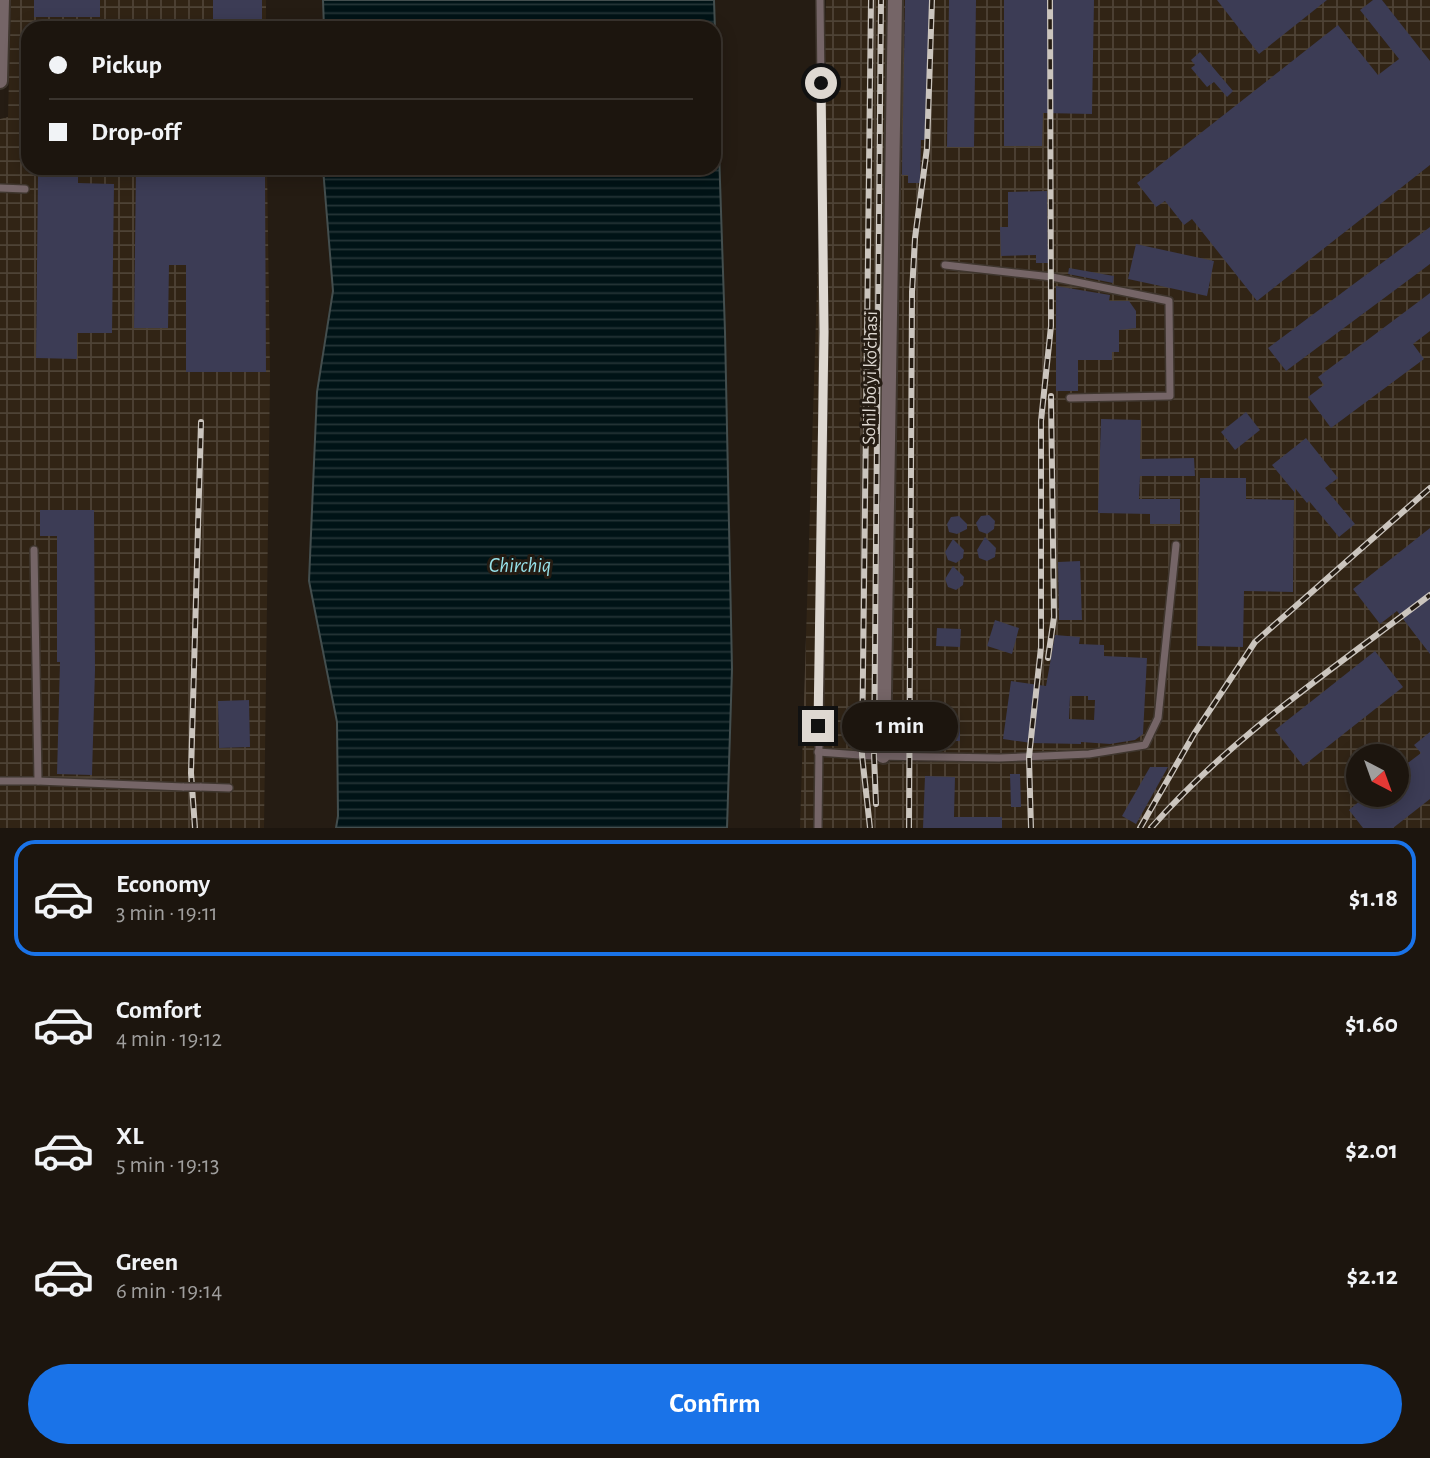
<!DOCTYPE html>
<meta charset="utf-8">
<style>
body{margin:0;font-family:"Alegreya Sans",sans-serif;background:#29221c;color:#f1f3f6;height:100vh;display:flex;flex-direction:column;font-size:26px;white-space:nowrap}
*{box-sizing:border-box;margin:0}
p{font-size:23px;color:#a09f9e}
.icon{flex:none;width:38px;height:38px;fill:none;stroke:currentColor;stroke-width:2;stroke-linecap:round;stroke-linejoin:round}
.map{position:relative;height:828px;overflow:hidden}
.sheet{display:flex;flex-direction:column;background:#1c150e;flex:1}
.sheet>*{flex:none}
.top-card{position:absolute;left:21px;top:21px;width:700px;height:154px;border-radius:21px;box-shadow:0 4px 18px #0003,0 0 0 2px #3a342e;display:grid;align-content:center;height:154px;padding:0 28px;background:#1c150e}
.needle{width:46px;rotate:139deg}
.controls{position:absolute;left:1346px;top:744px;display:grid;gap:14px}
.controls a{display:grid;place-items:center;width:63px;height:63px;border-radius:50%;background:#1c150e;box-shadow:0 4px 18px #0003,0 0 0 2px #3a342e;font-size:35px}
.end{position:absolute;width:32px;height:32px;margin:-16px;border:9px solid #ded8d1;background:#111;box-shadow:0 0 0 4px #111}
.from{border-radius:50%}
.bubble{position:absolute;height:49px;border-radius:24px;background:#1c150e;box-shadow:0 4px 18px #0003,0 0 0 2px #3a342e;font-size:23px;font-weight:700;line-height:49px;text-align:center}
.top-card b{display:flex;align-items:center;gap:24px;height:66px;font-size:26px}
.top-card b+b{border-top:2px solid #3a342e}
.top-card i{width:18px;height:18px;background:#f1f3f6}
ul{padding:12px 0 0;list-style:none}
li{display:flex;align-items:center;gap:21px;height:116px;margin:0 14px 10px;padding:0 14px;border:4px solid transparent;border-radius:21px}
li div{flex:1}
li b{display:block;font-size:26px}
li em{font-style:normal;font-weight:700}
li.on{border-color:#1a73e8}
li>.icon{width:63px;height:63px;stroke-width:1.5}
.button{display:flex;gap:14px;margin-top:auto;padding:14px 28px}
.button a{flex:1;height:80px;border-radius:42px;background:#1a73e8;color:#fff;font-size:28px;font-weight:700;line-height:80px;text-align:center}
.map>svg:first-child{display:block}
</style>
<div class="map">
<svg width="1430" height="828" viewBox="0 0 1430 828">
<defs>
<pattern id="industrial-grid" width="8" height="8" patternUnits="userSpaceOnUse" patternTransform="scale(1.75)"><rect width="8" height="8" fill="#312415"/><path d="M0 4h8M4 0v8" fill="none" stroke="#4e4336"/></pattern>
<pattern id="water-rules" width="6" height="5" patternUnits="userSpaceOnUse" patternTransform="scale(1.75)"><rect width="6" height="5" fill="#001316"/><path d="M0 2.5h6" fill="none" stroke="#253537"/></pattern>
</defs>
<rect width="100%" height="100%" fill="#251c13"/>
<!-- industrial -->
<g fill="url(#industrial-grid)" fill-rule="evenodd">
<polygon points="11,0 266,0 266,28 28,28 28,168 267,168 270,374 264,828 0,828 0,119 8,117"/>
<path d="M826 0H1430V828H800ZM1358 756H1396V794H1358Z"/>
</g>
<!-- water -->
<polygon fill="url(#water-rules)" stroke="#434e4e" stroke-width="2" points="323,0 714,0 725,332 732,669 727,828 336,828 338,816 337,722 309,581 317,392 333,291 323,168 714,168 714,28 324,28"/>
<!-- building -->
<g fill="#3c3c55" fill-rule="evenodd">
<rect x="34" y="0" width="66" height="17"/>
<rect x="213" y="0" width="49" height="28"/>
<polygon points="905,0 929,0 928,140 921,140 920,183 908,183 908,175 902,175"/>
<polygon points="949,0 976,0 974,147 947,147"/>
<polygon points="1004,0 1094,0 1092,114 1043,113 1042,146 1004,146"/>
<polygon points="1217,0 1327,0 1259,54"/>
<polygon points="1373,0 1382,0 1430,61 1430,165 1257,301 1192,219 1184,225 1165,201 1156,207 1137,183 1338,25 1378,75 1399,59 1360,10"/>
<polygon points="1200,52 1233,91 1227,97 1214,82 1207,87 1191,68 1195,65 1191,60"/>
<polygon points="136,168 265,168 266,372 186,372 186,265 169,265 168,328 134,328"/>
<polygon points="38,175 78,176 78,183 114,184 112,333 77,333 77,359 36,358"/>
<polygon points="1047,191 1048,263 1036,263 1036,255 1001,256 1000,227 1008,227 1008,192"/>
<polygon points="1430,227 1430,264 1286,371 1268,348"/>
<polygon points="1136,244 1214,261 1207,296 1128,279"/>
<polygon points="1069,268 1114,276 1113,283 1068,274"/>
<polygon points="1056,286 1110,295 1109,301 1129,301 1136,311 1136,328 1119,330 1119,352 1112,352 1112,360 1078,360 1078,391 1056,391"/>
<polygon points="1430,293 1430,331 1413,344 1424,359 1331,428 1308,397 1324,385 1318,377"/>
<polygon points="1246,412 1260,430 1235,450 1221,432"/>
<polygon points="1101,419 1141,420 1140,459 1194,458 1195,476 1140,476 1139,499 1180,499 1180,524 1150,524 1150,514 1098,513"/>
<polygon points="1306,438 1338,478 1325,488 1355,524 1339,537 1309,501 1307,503 1295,488 1295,493 1272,465"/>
<polygon points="1200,478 1246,478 1246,499 1294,500 1293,592 1244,591 1243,647 1197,646"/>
<polygon points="40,510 94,510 95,670 92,775 57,774 60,662 57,662 57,536 40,536"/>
<polygon points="989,515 995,521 994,529 987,534 979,531 976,523 981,516"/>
<polygon points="959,516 967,524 967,529 957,534 949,532 947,524 951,517"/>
<polygon points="1430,528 1430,654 1397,611 1380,624 1353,589"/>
<polygon points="985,537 996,548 995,557 987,561 979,558 977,550"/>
<polygon points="953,539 964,550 963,558 956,563 948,560 945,552"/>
<polygon points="1080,561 1082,620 1059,620 1058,562"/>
<polygon points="953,566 964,577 963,585 956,590 948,587 945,579"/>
<polygon points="995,620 1019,628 1012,654 987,646"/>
<polygon points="937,628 961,629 960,647 936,646"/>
<path d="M1055 635 1080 637 1079 644 1104 645V656L1147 658 1143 734 1135 740 1110 744 1081 742V744L1031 743 1003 739 1011 681 1046 686ZM1070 696H1088V700H1095L1094 720 1069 719Z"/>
<polygon points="1375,651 1403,687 1303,766 1275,730"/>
<polygon points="249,700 250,747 219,748 218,701"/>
<polygon points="893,708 902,708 902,738 893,739"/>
<polygon points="960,724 960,741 927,741 926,725"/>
<polygon points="1430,732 1430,799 1393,828 1363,828 1349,810 1368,794 1396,794 1396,772 1421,753 1414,745"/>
<polygon points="1150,767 1168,767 1136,824 1122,816"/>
<polygon points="1010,774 1020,774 1021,807 1011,807"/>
<polygon points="925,776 955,777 954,817 1002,817 1002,828 923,828"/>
</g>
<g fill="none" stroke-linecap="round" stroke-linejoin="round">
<!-- service casing -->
<g stroke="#3f362e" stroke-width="10">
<g id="service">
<polyline points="0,188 25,189"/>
<polyline points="945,265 1052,277 1169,301 1170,396 1070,398"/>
<polyline points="818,752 874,756 999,758 1089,754 1145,745 1158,718 1176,545"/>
<polyline points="0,781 38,781 34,550"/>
<polyline points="38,781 184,787"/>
<polyline points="200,787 229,788"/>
<polyline points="818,828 824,332 820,0"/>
</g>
</g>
<!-- minor casing -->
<g stroke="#3f362e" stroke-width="18">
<g id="minor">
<polyline points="0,81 2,0"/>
<polyline points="883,756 895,0"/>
</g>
</g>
<!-- service -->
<use href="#service" stroke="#756567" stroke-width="7"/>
<!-- minor -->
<use href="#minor" stroke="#756567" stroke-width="14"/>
<!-- rail casing -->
<g stroke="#cbc5be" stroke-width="6">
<g id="rail">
<polyline points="1048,658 1054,617 1051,396"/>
<polyline points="876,804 874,756 881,0"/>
<polyline points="195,828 191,773 201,422"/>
<polyline points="870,828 862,755 871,0"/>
<polyline points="909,828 912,292 915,238 927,148 932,0"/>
<polyline points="1031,828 1029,757 1041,647 1041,421 1051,326 1050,0"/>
<polyline points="1140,828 1194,734 1255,642 1430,488"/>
<path d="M1151 828C1231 737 1334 668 1430 595"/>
</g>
</g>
<!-- rail -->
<use href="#rail" stroke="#251c13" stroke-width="3.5" stroke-dasharray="10" stroke-linecap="butt"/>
<!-- service-bridge casing -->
<g stroke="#3f362e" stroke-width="10" stroke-linecap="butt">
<polyline id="service-bridge" points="184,787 200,787"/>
</g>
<!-- service-bridge -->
<use href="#service-bridge" stroke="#756567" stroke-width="7"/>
</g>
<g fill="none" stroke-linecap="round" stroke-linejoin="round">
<!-- route -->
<polyline stroke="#ded8d1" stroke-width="9" points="818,726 824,332 821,83"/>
</g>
<g text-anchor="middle" stroke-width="6" stroke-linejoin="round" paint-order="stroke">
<!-- street labels -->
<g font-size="19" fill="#ded8d1" stroke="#251c13">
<text transform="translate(869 378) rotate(-89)" y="7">Sohil bo'yi ko'chasi</text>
</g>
<!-- water labels -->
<g font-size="21" font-style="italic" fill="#97e1e9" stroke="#251c13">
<text x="520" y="572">Chirchiq</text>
</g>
</g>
</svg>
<div class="controls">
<a><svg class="needle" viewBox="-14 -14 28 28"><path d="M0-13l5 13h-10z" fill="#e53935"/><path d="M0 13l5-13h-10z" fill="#a09f9e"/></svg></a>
</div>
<i class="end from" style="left:821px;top:83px"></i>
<i class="end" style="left:818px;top:726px"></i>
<div class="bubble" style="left:842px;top:702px;width:116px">1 min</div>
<div class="top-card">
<b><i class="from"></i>Pickup</b>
<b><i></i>Drop-off</b>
</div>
</div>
<section class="sheet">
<ul>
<li class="on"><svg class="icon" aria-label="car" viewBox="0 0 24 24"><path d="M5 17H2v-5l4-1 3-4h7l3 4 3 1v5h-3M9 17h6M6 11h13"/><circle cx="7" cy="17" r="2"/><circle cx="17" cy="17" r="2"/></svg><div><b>Economy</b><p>3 min · 19:11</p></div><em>$1.18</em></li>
<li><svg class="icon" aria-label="car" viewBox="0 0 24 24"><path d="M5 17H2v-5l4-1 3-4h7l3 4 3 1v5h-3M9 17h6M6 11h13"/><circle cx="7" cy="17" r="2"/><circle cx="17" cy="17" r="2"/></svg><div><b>Comfort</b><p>4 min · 19:12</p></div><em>$1.60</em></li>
<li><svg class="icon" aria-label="car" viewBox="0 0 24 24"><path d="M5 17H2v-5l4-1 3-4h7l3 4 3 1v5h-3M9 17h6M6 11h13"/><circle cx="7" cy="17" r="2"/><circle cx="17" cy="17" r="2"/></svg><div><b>XL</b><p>5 min · 19:13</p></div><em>$2.01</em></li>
<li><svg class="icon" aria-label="car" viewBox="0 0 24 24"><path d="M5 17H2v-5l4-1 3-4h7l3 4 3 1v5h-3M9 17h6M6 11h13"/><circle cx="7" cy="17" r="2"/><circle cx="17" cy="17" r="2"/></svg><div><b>Green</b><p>6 min · 19:14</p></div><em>$2.12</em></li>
</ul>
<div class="button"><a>Confirm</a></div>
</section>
